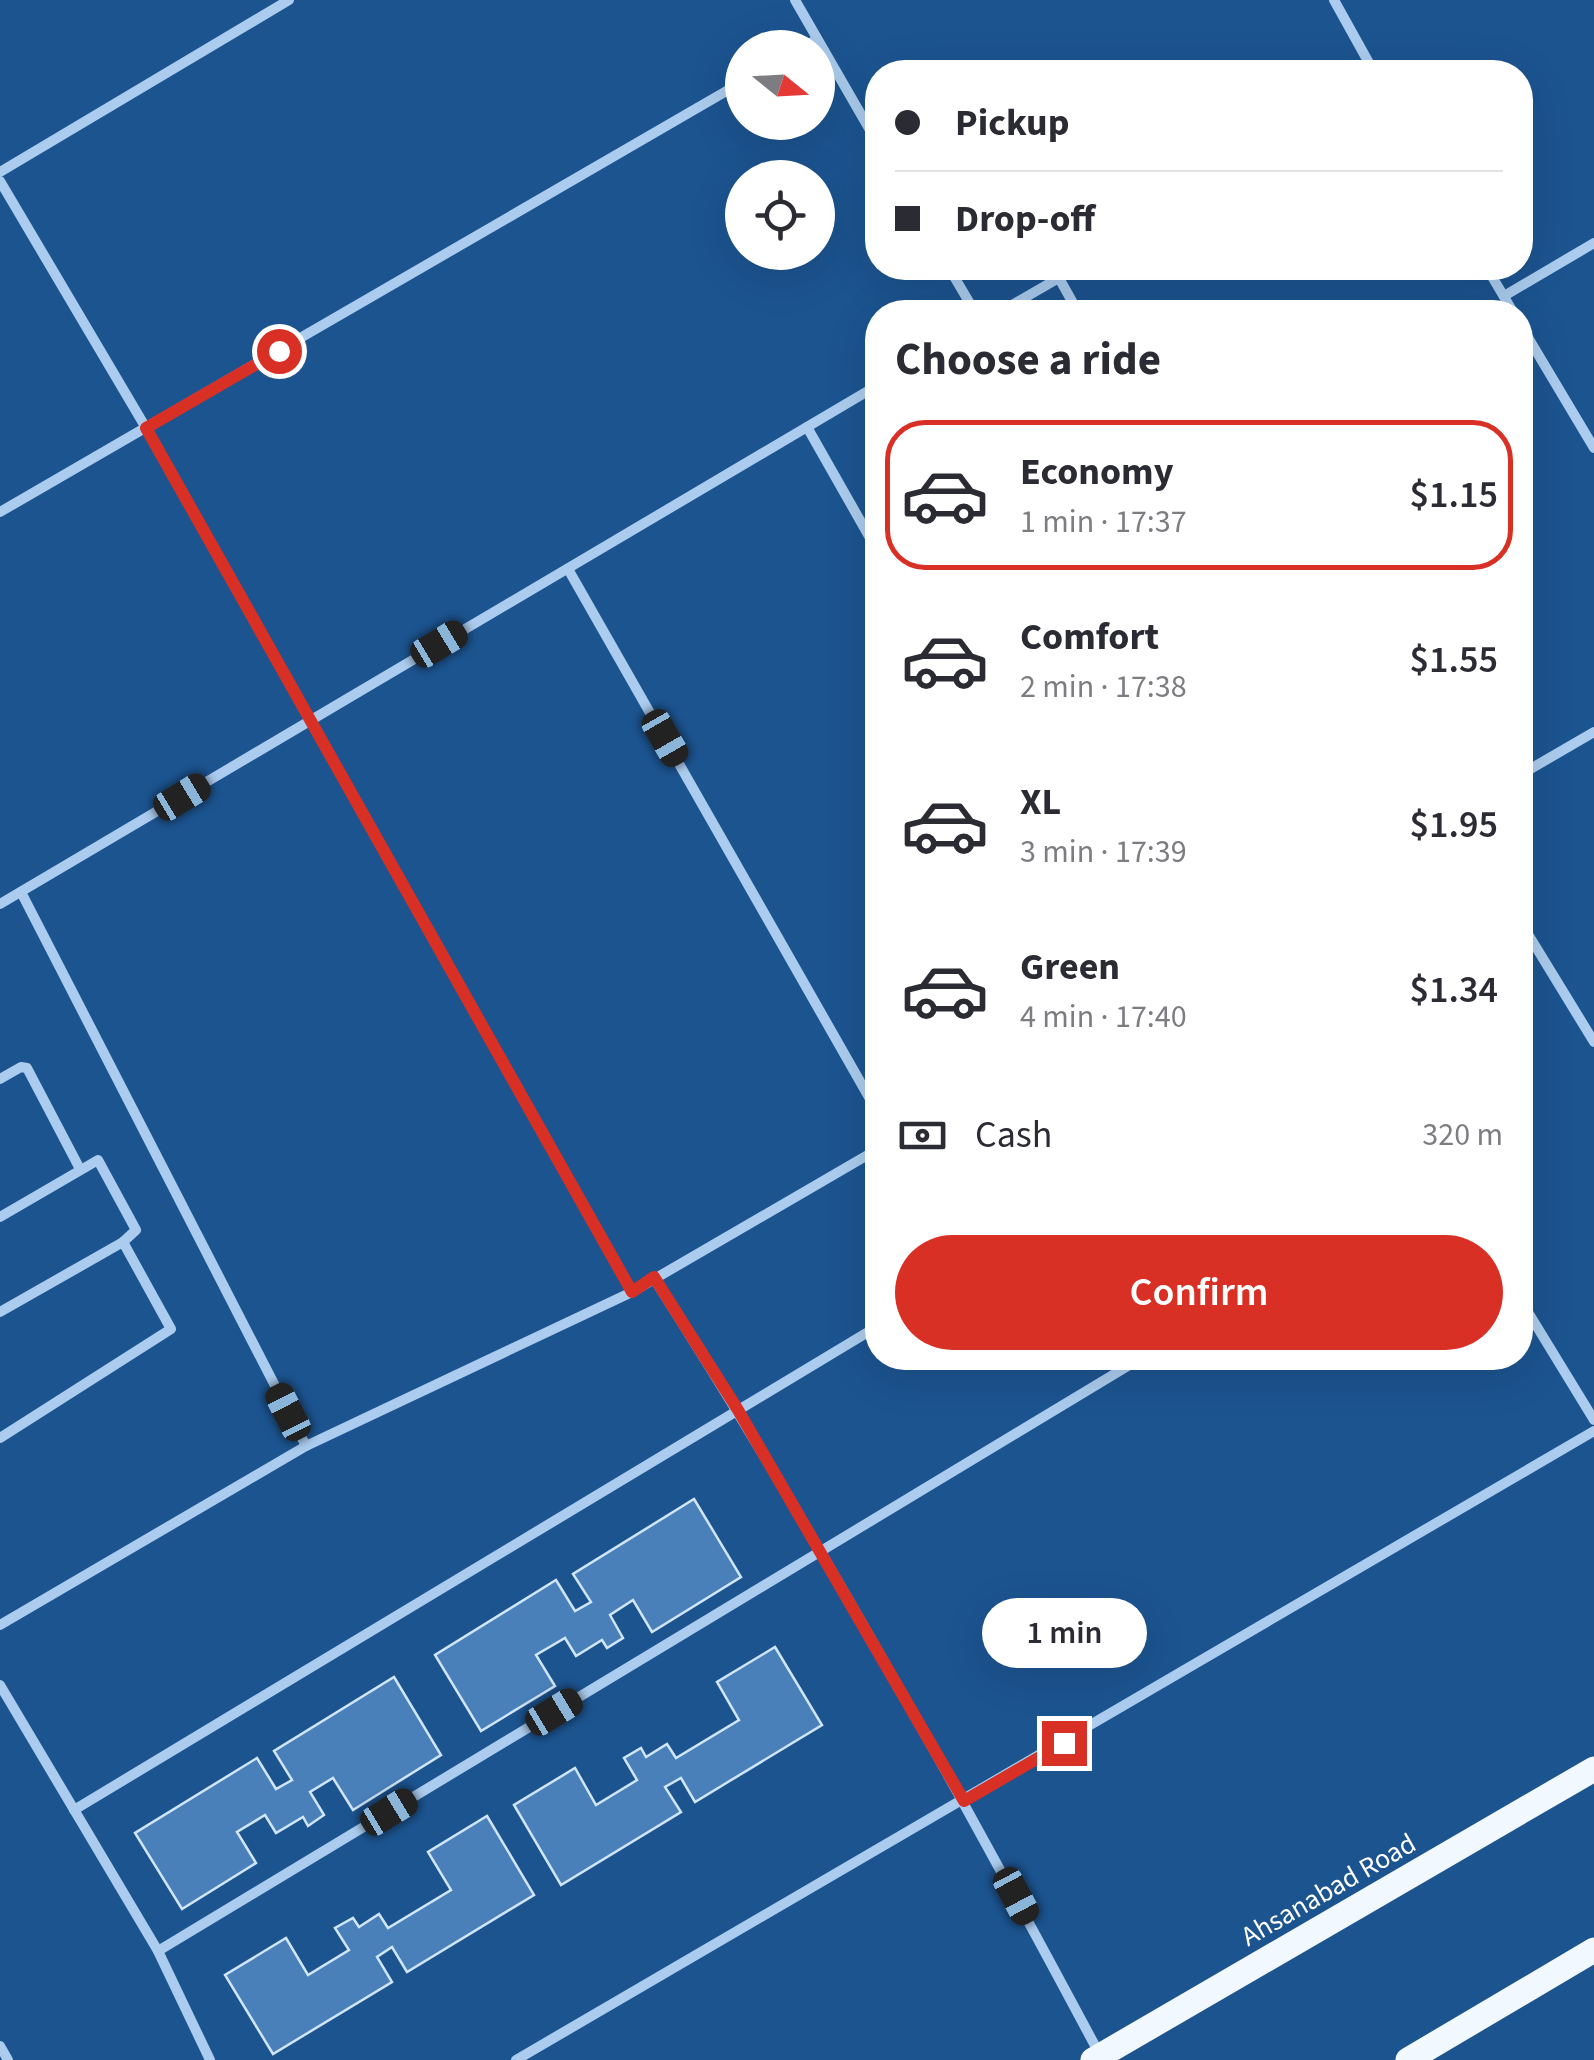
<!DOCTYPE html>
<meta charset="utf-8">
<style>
body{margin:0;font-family:"Source Sans 3",sans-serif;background:#f7f7f7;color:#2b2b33;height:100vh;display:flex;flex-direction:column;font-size:38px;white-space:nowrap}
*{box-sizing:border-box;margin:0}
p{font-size:32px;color:#7c7c81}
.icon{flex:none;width:55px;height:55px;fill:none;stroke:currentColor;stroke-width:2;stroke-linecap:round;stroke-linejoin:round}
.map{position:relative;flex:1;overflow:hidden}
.details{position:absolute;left:865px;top:300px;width:668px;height:1070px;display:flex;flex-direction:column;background:#fff;border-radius:40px;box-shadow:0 10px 40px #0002}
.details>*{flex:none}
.hud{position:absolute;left:865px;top:60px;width:668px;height:220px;border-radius:40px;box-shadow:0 10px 40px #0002;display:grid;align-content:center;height:220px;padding:0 30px;background:#fff}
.needle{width:65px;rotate:108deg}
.controls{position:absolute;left:725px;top:30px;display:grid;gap:20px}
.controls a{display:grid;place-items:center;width:110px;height:110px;border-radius:50%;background:#fff;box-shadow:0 10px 40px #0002;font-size:50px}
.end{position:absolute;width:45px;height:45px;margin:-22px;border:12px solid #d93025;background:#fff;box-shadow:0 0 0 5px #fff}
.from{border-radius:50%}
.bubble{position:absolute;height:70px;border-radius:35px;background:#fff;box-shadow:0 10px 40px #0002;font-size:32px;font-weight:600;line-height:70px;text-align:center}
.car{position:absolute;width:30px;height:60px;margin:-30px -15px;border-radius:12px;box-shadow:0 0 8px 2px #0007;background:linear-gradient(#222 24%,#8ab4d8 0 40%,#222 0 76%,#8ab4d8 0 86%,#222 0)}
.hud b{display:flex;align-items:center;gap:35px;height:95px;font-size:38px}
.hud b+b{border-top:2px solid #e1e1e2}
.hud i{width:25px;height:25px;background:#2b2b33}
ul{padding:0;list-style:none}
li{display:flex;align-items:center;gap:30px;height:150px;margin:0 20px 15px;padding:0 10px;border:5px solid transparent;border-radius:40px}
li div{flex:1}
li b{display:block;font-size:38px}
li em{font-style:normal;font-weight:600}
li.on{border-color:#d93025}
li>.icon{width:90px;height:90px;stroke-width:1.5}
h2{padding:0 30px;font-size:45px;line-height:120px}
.pay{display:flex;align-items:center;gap:25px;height:110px;padding:0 30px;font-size:38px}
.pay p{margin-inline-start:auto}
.action{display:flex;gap:20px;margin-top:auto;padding:20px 30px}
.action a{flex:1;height:115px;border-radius:60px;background:#d93025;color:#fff;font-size:40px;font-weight:600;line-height:115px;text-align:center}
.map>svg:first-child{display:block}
</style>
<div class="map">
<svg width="1594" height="2060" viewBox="0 0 1594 2060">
<rect width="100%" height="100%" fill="#1c5490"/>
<!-- building -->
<g fill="#4980b9" stroke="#d1e5fa" stroke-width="2.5">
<polygon points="694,1499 741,1577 652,1632 633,1600 610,1615 623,1638 607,1648 602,1640 576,1656 565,1638 536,1655 555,1686 481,1731 435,1655 556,1580 575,1611 591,1602 573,1574"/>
<polygon points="775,1647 822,1725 695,1802 681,1778 665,1787 681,1812 561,1885 514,1805 575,1768 596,1805 637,1780 624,1758 641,1748 646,1757 667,1744 676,1758 739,1720 717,1682"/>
<polygon points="394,1677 441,1755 353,1810 333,1778 310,1792 324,1815 308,1826 303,1817 276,1833 265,1815 237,1832 256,1863 182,1909 135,1833 257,1758 276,1789 292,1780 274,1751"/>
<polygon points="487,1816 534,1895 407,1972 392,1947 377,1957 392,1982 273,2054 225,1975 286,1938 308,1975 349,1950 335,1928 353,1918 359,1927 379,1914 388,1928 451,1890 428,1852"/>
</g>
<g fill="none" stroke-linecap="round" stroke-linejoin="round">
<!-- minor -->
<g stroke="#abccee" stroke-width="10">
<polyline points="795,0 878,144"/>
<polyline points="1334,0 1374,72"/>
<polyline points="802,48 817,39"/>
<polyline points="0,172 289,0"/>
<polyline points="0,181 146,428 632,1292"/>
<polyline points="949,268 975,312"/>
<polyline points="1487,268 1513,312"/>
<polyline points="1059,278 1078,312"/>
<polyline points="1504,296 1594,243"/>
<polyline points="1000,312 1076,268"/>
<polyline points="1520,324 1594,448"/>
<polyline points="807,427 878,552"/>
<polyline points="0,512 742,82"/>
<polyline points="568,569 878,1113"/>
<polyline points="1520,775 1594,732"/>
<polyline points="21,892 306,1446"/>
<polyline points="0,904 878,385"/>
<polyline points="1520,921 1594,1042"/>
<polyline points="0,1079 21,1067 27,1068 80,1169"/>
<polyline points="0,1217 98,1160 136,1230 123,1242 0,1312"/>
<path d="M653 1277C814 1529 959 1791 1100 2055"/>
<polyline points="1520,1299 1594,1420"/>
<polyline points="0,1438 171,1329 123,1242"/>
<polyline points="0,1625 306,1446 632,1292 878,1149"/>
<polyline points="0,1685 158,1951 210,2060"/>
<polyline points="74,1810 878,1326"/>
<polyline points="158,1951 1141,1358"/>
<polyline points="0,2046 8,2060"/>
<polyline points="516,2060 1594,1431"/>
</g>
<!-- primary -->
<g stroke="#f2f8ff" stroke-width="25">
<polyline points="1093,2060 1594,1769"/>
<polyline points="1408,2060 1594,1950"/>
</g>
</g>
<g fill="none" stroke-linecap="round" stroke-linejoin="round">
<!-- route -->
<polyline stroke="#d93025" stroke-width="12" points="279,351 146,428 632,1292 654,1277 738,1410 964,1801 1064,1743"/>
</g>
<g text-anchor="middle" stroke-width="9" stroke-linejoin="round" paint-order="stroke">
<!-- street labels -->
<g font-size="28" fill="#fff" stroke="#1c5490">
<text transform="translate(1328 1889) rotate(-30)" y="10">Ahsanabad Road</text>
</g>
</g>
</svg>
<div class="controls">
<a><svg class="needle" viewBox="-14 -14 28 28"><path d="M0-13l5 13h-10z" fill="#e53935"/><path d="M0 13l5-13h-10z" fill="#7c7c81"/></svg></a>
<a><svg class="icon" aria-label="locate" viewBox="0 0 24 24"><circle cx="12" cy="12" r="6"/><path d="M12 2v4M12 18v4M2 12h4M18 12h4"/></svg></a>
</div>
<i class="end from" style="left:279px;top:351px"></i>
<i class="end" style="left:1064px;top:1743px"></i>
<div class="bubble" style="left:982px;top:1598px;width:165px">1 min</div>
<i class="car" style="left:439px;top:644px;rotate:59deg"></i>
<i class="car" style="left:665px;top:738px;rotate:150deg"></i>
<i class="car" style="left:182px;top:797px;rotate:59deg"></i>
<i class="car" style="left:288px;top:1412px;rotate:333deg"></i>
<i class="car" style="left:554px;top:1712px;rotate:59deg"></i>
<i class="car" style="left:389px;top:1812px;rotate:59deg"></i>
<i class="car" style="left:1016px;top:1896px;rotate:152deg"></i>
<div class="hud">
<b><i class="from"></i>Pickup</b>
<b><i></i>Drop-off</b>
</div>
<section class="details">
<h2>Choose a ride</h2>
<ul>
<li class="on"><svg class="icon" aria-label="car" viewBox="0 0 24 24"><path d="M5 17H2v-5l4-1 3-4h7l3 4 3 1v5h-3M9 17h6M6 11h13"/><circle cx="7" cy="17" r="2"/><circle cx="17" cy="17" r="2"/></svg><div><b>Economy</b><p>1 min · 17:37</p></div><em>$1.15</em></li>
<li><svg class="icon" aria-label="car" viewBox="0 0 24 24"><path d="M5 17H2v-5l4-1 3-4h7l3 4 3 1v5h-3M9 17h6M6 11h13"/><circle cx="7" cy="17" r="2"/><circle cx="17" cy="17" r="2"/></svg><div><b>Comfort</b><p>2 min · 17:38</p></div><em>$1.55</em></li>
<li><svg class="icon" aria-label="car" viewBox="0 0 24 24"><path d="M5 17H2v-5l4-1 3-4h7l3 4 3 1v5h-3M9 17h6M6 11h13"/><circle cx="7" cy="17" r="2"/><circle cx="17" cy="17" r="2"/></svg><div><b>XL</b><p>3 min · 17:39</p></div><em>$1.95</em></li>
<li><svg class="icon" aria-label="car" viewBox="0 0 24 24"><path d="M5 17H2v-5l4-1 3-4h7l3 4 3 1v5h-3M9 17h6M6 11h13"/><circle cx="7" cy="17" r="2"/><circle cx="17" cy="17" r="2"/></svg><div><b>Green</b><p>4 min · 17:40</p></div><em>$1.34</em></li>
</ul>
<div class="pay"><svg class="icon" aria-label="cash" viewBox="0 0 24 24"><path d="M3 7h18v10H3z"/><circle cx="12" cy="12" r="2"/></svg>Cash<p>320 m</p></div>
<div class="action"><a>Confirm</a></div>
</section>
</div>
